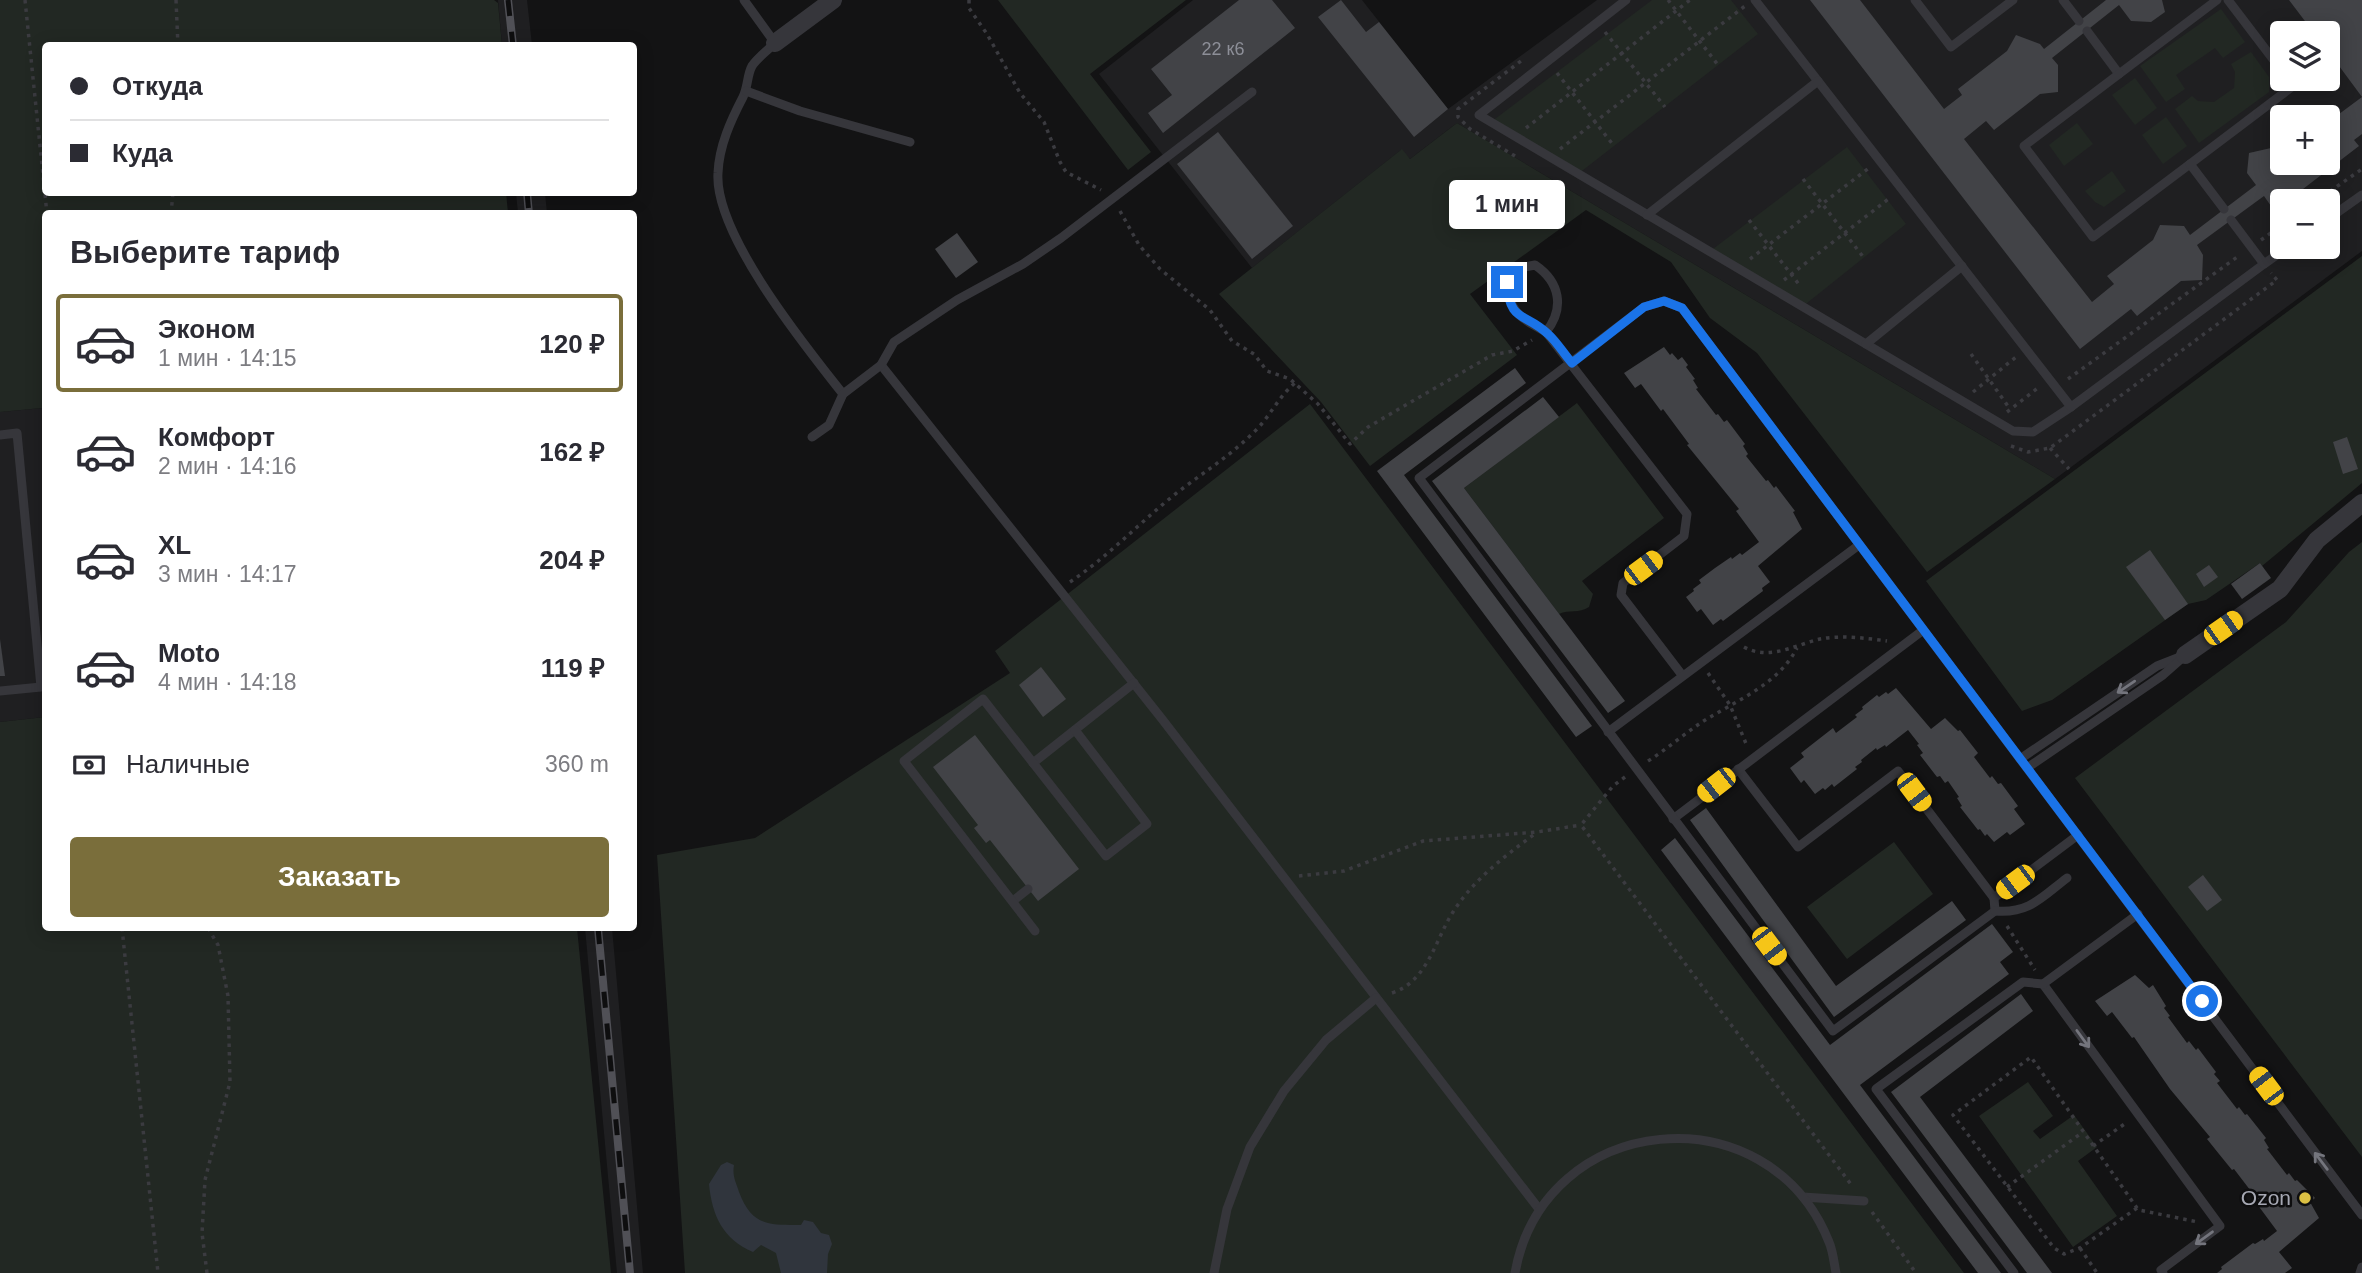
<!DOCTYPE html>
<html lang="ru">
<meta charset="utf-8">
<style>
body{margin:0;font-family:Helvetica,sans-serif;background:#f7f7f7;color:#2b2b33;height:100vh;display:flex;flex-direction:column;font-size:26px;white-space:nowrap}
*{box-sizing:border-box;margin:0}
p{font-size:23px;color:#7c7c81}
.icon{flex:none;width:38px;height:38px;fill:none;stroke:currentColor;stroke-width:2;stroke-linecap:round;stroke-linejoin:round}
.map{position:relative;flex:1;overflow:hidden}
.details{position:absolute;left:42px;top:210px;width:595px;height:721px;display:flex;flex-direction:column;background:#fff;border-radius:7px;box-shadow:0 4px 18px #0003}
.details>*{flex:none}
.top-card{position:absolute;left:42px;top:42px;width:595px;height:154px;border-radius:7px;box-shadow:0 4px 18px #0003;display:grid;align-content:center;height:154px;padding:0 28px;background:#fff}
.fabs{position:absolute;left:2270px;top:21px;display:grid;gap:14px}
.fabs a{display:grid;place-items:center;width:70px;height:70px;border-radius:7px;background:#fff;box-shadow:0 4px 18px #0003;font-size:35px}
.end{position:absolute;width:32px;height:32px;margin:-16px;border:9px solid #1a73e8;background:#fff;box-shadow:0 0 0 4px #fff}
.from{border-radius:50%}
.bubble{position:absolute;height:49px;border-radius:7px;background:#fff;box-shadow:0 4px 18px #0003;font-size:23px;font-weight:600;line-height:49px;text-align:center}
.car{position:absolute;width:21px;height:42px;margin:-21px -10px;border-radius:9px;box-shadow:0 0 5px 2px #0007;background:linear-gradient(#f5c518 24%,#345 0 40%,#f5c518 0 76%,#345 0 86%,#f5c518 0)}
.top-card b{display:flex;align-items:center;gap:24px;height:66px;font-size:26px}
.top-card b+b{border-top:2px solid #e1e1e2}
.top-card i{width:18px;height:18px;background:#2b2b33}
ul{padding:0;list-style:none}
li{display:flex;align-items:center;gap:21px;height:98px;margin:0 14px 10px;padding:0 14px;border:4px solid transparent;border-radius:7px}
li div{flex:1}
li b{display:block;font-size:26px}
li em{font-style:normal;font-weight:600}
li.active{border-color:#7a6e3b}
li>.icon{width:63px;height:63px;stroke-width:1.5}
h2{padding:0 28px;font-size:32px;line-height:84px}
.pay{display:flex;align-items:center;gap:18px;height:77px;padding:0 28px;font-size:26px}
.pay p{margin-inline-start:auto}
.button{display:flex;gap:14px;margin-top:auto;padding:14px 28px}
.button a{flex:1;height:80px;border-radius:7px;background:#7a6e3b;color:#fff;font-size:28px;font-weight:600;line-height:80px;text-align:center}
.map>svg:first-child{display:block}
</style>
<div class="map">
<svg width="2362" height="1273" viewBox="0 0 2362 1273">
<rect width="100%" height="100%" fill="#131314"/>
<!-- built -->
<g fill="#1f1f21" fill-rule="evenodd">
<polygon points="498,0 527,0 532,45 502,45"/>
<path d="M1193 0H1362L1448 109 1597 0H2362V251L2055 479 1457 123 1410 159 1401 150 1252 268 1099 74ZM2282 33H2328V79H2282ZM2282 117H2328V163H2282ZM2282 201H2328V247H2282Z"/>
<polygon points="516,193 545,193 547,213 518,213"/>
<polygon points="42,408 46,447 45,717 0,722 0,412"/>
<polygon points="585,928 612,928 643,1273 617,1273"/>
</g>
<!-- green -->
<g fill="#222823">
<polygon points="0,0 494,0 498,3 502,45 46,46 46,192 506,192 508,213 46,214 45,446 42,408 0,412"/>
<polygon points="998,0 1186,0 1090,74 1151,152 1128,170"/>
<polygon points="1652,0 1731,0 1758,34 1578,174 1491,122"/>
<polygon points="2221,9 2245,42 2223,58 2215,48 2176,75 2185,89 2166,102 2140,66"/>
<polygon points="2251,52 2269,77 2269,92 2199,143 2175,109 2192,96 2198,101 2214,102 2234,88 2235,72 2231,64"/>
<polygon points="2135,78 2157,108 2135,125 2112,95"/>
<polygon points="2166,117 2187,146 2163,164 2142,135"/>
<polygon points="1457,123 2055,479 1927,572 1757,353 1710,318 1671,262 1586,210 1470,294 1517,355 1370,466 1321,402 1219,294 1402,149 1410,159"/>
<polygon points="2077,123 2093,144 2064,166 2049,145"/>
<polygon points="1847,147 1906,224 1802,307 1709,252"/>
<polygon points="2112,171 2126,191 2104,207 2095,202 2085,191"/>
<polygon points="2362,256 2362,483 2262,566 2260,563 2206,600 2188,604 2052,700 2022,711 1926,581"/>
<path d="M1577 403 1664 518 1582 581 1593 594 1589 607C1579 614 1569 609 1559 614L1464 488Z"/>
<polygon points="1310,404 1964,1273 685,1273 657,855 755,838 1010,673 995,651"/>
<polygon points="2362,542 2362,1157 2075,778 2286,622 2349,552"/>
<polygon points="45,717 46,928 577,928 611,1273 0,1273 0,722"/>
<polygon points="1894,842 1933,894 1847,959 1807,907"/>
<polygon points="2028,1082 2053,1116 2033,1131 2040,1139 2074,1115 2097,1147 2078,1161 2117,1216 2073,1247 1979,1116"/>
</g>
<!-- water -->
<path fill="#30353d" d="M727 1162 734 1165C732 1176 736 1182 739 1192 752 1226 768 1225 801 1225L804 1220 813 1222 821 1233 829 1235 832 1244 828 1254 827 1273H781L776 1253 761 1245 753 1252C723 1239 712 1216 709 1184L721 1165Z"/>
<!-- building -->
<g fill="#424347">
<polygon points="1239,0 1272,0 1295,28 1163,133 1148,113 1172,95 1151,69"/>
<polygon points="1341,0 1366,32 1379,22 1448,109 1414,137 1318,17"/>
<polygon points="1810,0 1860,0 1944,109 1962,95 1958,89 2007,51 2016,35 2040,44 2044,49 2106,0 2162,0 2165,12 2151,22 2131,21 2119,5 2052,58 2058,65 2058,92 2040,94 1994,130 1986,121 1964,139 2092,302 2114,284 2107,276 2153,240 2160,225 2184,226 2190,235 2256,185 2247,173 2249,153 2271,148 2282,140 2282,163 2328,163 2328,117 2312,117 2327,106 2335,117 2362,97 2362,134 2354,140 2359,146 2303,189 2309,200 2307,201 2282,201 2282,211 2273,209 2264,196 2197,245 2203,255 2202,280 2181,281 2137,316 2131,309 2080,349"/>
<polygon points="2289,0 2362,0 2362,97 2328,51 2328,33 2314,33"/>
<polygon points="1218,132 1293,226 1252,259 1177,164"/>
<polygon points="957,233 978,262 956,278 935,249"/>
<polygon points="1664,347 1670,355 1672,353 1678,360 1682,357 1688,365 1686,367 1695,379 1693,380 1698,388 1696,389 1716,415 1718,414 1724,422 1727,420 1745,444 1743,446 1748,454 1746,456 1766,481 1768,480 1774,488 1776,486 1795,511 1793,512 1802,529 1758,566 1770,582 1762,588 1763,591 1723,621 1721,619 1713,625 1701,609 1697,612 1686,597 1694,591 1693,589 1701,583 1699,580 1715,568 1731,557 1732,559 1740,553 1742,555 1759,542 1736,511 1739,509 1687,445 1689,444 1663,409 1661,411 1641,384 1635,388 1624,373"/>
<polygon points="1515,368 1526,383 1404,475 1592,726 1576,737 1377,471"/>
<polygon points="1543,397 1559,417 1464,488 1625,701 1608,713 1432,481"/>
<polygon points="2347,437 2358,469 2343,474 2333,442"/>
<polygon points="2150,550 2188,604 2165,620 2126,567"/>
<polygon points="2260,563 2271,578 2242,599 2231,584"/>
<polygon points="2209,565 2218,577 2204,587 2196,574"/>
<polygon points="0,639 5,676 0,676"/>
<polygon points="1041,667 1066,699 1043,717 1019,685"/>
<polygon points="1896,688 1931,729 1945,718 1958,731 1960,730 1978,753 1974,757 1990,778 1992,776 1998,784 2001,783 2018,806 2014,809 2025,824 2010,835 2007,832 1994,842 1987,834 1985,836 1980,829 1978,830 1960,807 1962,806 1957,798 1959,797 1948,781 1945,783 1940,776 1937,777 1920,755 1923,753 1917,745 1919,744 1908,730 1886,747 1885,745 1877,750 1876,748 1861,760 1862,762 1855,767 1857,769 1834,787 1832,784 1825,790 1823,788 1815,794 1804,780 1801,783 1790,768 1804,757 1801,753 1833,728 1836,733 1857,717 1855,715 1863,709 1862,707 1877,695 1879,697 1886,692 1888,694"/>
<polygon points="975,735 1079,869 1038,901 990,840 986,843 974,828 978,825 933,767"/>
<polygon points="1706,808 1836,986 1952,901 1966,920 1834,1017 1690,820"/>
<polygon points="1675,838 1830,1045 1992,924 2013,952 2000,962 2009,974 1860,1085 2001,1273 1978,1273 1661,850"/>
<polygon points="2203,875 2222,900 2207,911 2188,887"/>
<polygon points="2135,975 2149,988 2153,985 2166,1006 2164,1008 2170,1016 2168,1017 2187,1043 2189,1041 2196,1050 2198,1048 2216,1072 2214,1074 2220,1081 2217,1083 2237,1109 2239,1107 2245,1115 2247,1114 2266,1138 2264,1140 2269,1148 2267,1149 2287,1175 2289,1173 2295,1181 2297,1180 2315,1198 2310,1202 2319,1218 2279,1252 2292,1268 2285,1273 2217,1273 2222,1269 2221,1267 2253,1243 2255,1244 2263,1239 2264,1241 2277,1231 2257,1204 2260,1203 2234,1169 2232,1170 2219,1154 2207,1139 2210,1137 2170,1089 2134,1037 2132,1038 2112,1012 2107,1016 2095,1001"/>
<polygon points="2021,994 2033,1011 1920,1097 2052,1273 2027,1273 1891,1092"/>
</g>
<g fill="none" stroke-linecap="round" stroke-linejoin="round">
<!-- path -->
<g stroke="#3b3b40" stroke-width="3.5" stroke-dasharray="3.5 5" stroke-linecap="butt">
<polyline points="25,0 47,214"/>
<polyline points="176,0 178,46"/>
<polyline points="969,0 969,8 987,34 1020,93 1044,122 1060,162 1066,172 1101,190"/>
<polyline points="1668,0 1718,65"/>
<polyline points="1605,32 1665,107"/>
<polyline points="1557,73 1614,146"/>
<polyline points="1526,128 1690,0"/>
<polyline points="1560,149 1745,6"/>
<polyline points="1515,156 1470,129 1458,117 1458,109 1521,61"/>
<polyline points="1803,179 1864,258"/>
<polyline points="2316,201 2362,169"/>
<polyline points="1120,211 1139,245 1160,269 1210,310 1232,341 1254,354 1267,371 1290,379 1318,404 1350,444 1368,427 1492,355 1513,351 1532,340"/>
<polyline points="171,214 173,192"/>
<polyline points="1749,220 1801,287"/>
<polyline points="2261,240 2282,225"/>
<polyline points="1750,259 1869,168"/>
<polyline points="1784,280 1891,197"/>
<polyline points="1971,354 2010,409"/>
<polyline points="2068,379 2240,255"/>
<polyline points="1973,392 2016,357"/>
<polyline points="2007,412 2039,387"/>
<polyline points="2011,446 2028,452 2050,448 2277,280 2271,273"/>
<polyline points="2050,448 2069,469"/>
<path d="M1070 582C1109 556 1141 521 1178 492 1204 472 1230 456 1254 432 1270 417 1278 397 1295 383"/>
<path d="M1744 647C1769 661 1795 645 1820 639 1840 635 1866 638 1887 641"/>
<polyline points="1708,673 1730,705 1747,746"/>
<path d="M1648 761C1667 749 1684 734 1702 722 1735 701 1778 685 1797 648"/>
<polyline points="1625,777 1613,786 1581,825 1853,1187"/>
<polyline points="1299,876 1344,871 1423,841 1537,832 1581,825"/>
<polyline points="2007,926 2035,970"/>
<polyline points="122,928 158,1273"/>
<path d="M1392 993C1428 981 1435 940 1453 912 1474 879 1505 856 1536 833"/>
<polyline points="2093,1146 2126,1123"/>
<polyline points="2007,1187 2083,1132"/>
<polyline points="2137,1208 2080,1248 2064,1254 2054,1248 1953,1115 2031,1057 2137,1208 2139,1210 2198,1222"/>
<polyline points="1872,1212 1916,1273"/>
<polyline points="2080,1248 2097,1273"/>
<polyline points="207,1273 202,1233 205,1180 230,1082 228,996 218,945 208,928"/>
</g>
<!-- service -->
<g stroke="#36363b" stroke-width="9">
<path d="M744 0 775 43C768 50 757 58 752 66 747 75 748 87 743 97 731 120 719 146 718 173 714 234 806 347 843 394"/>
<polyline points="1626,0 1479,115 2013,431 2033,432 2071,407"/>
<polyline points="1755,0 2071,407 2264,264"/>
<polyline points="1915,0 1951,47 2013,0"/>
<polyline points="2063,0 2079,21"/>
<polyline points="2228,0 2282,71"/>
<polyline points="2087,31 2119,74 2217,0"/>
<polyline points="2119,74 2024,146 2093,237 2190,164"/>
<polyline points="746,91 800,111 910,142"/>
<polyline points="2224,209 2190,164 2293,86 2288,79"/>
<polyline points="1647,215 1818,81"/>
<polyline points="2328,219 2362,195"/>
<polyline points="2231,220 2264,264 2288,247"/>
<path d="M1546 332C1565 308 1560 282 1535 265L1519 268 1507 282C1509 313 1521 318 1546 332L1687 514 1684 536 1623 583 1621 595 1682 675"/>
<polyline points="1866,344 1962,266"/>
<polyline points="881,365 1162,719 1539,1209"/>
<polyline points="0,435 17,433 41,687 0,691"/>
<polyline points="812,437 829,425 843,394 881,365 894,342 957,300 1023,264 1061,238 1252,92"/>
<polyline points="1608,732 1859,545"/>
<polyline points="2020,759 2157,666 2185,655"/>
<polyline points="1033,763 1134,683"/>
<polyline points="2027,768 2163,675 2180,660"/>
<polyline points="1738,769 1798,847 1898,771 1994,898 2078,835"/>
<polyline points="1673,819 1922,631"/>
<polyline points="1994,898 1995,911 1833,1031 1419,478 1644,307 1664,301 1682,308 2362,1215"/>
<polyline points="1013,901 1028,889"/>
<path d="M1995 911C2029 914 2042 897 2067 878"/>
<polyline points="1035,931 904,761 983,699 1106,856 1147,824 1075,730"/>
<polyline points="2043,984 2220,1226 2161,1270 2163,1273"/>
<polyline points="1803,1197 1864,1201"/>
<polyline points="1214,1273 1227,1209 1250,1147 1284,1091 1326,1040 1376,998"/>
<path d="M1515 1273C1544 1111 1768 1089 1829 1242 1833 1251 1834 1263 1836 1273"/>
<polyline points="2014,1273 1876,1089 2023,982 2043,984 2138,914"/>
<polyline points="2360,1273 2362,1267"/>
</g>
<!-- minor -->
<g stroke="#36363b" stroke-width="18">
<polyline points="775,43 833,0"/>
<polyline points="2185,655 2280,589 2317,540 2362,503"/>
</g>
<!-- rail casing -->
<g stroke="#505056" stroke-width="8">
<g id="rail">
<polyline points="508,0 513,46"/>
<polyline points="527,192 529,214"/>
<polyline points="598,928 630,1273"/>
</g>
</g>
<!-- rail -->
<use href="#rail" stroke="#0e0e0f" stroke-width="5" stroke-dasharray="16" stroke-linecap="butt"/>
</g>
<!-- one-way arrows -->
<defs><path id="oneway-shaft" d="M-6 0H5M1.5-3L5.5 0L1.5 3" fill="none" stroke-width="1.6" stroke-linecap="round" stroke-linejoin="round" transform="scale(1.75)"/></defs>
<g stroke="#74757d">
<use href="#oneway-shaft" transform="translate(2126 687) rotate(146)"/>
<use href="#oneway-shaft" transform="translate(2083 1039) rotate(54)"/>
<use href="#oneway-shaft" transform="translate(2321 1161) rotate(-127)"/>
<use href="#oneway-shaft" transform="translate(2204 1238) rotate(144)"/>
</g>
<g fill="none" stroke-linecap="round" stroke-linejoin="round">
<!-- route -->
<path stroke="#1a73e8" stroke-width="9" d="M1507 282C1509 323 1525 312 1548 334 1557 342 1564 354 1572 363L1644 307 1664 301 1682 308 2202 1001"/>
</g>
<!-- markers -->
<circle fill="#dbc044" stroke="#0e0e0f" stroke-width="2.5" cx="2305" cy="1198" r="7"/>
<g text-anchor="middle" stroke-width="5" stroke-linejoin="round" paint-order="stroke">
<!-- number labels -->
<g font-size="18" fill="#8d8f98">
<text x="1223" y="55">22 к6</text>
</g>
<!-- poi labels -->
<g font-size="21" fill="#a6a8b3" stroke="#0e0e0f" text-anchor="end">
<text x="2291" y="1205">Ozon</text>
</g>
</g>
</svg>
<div class="fabs">
<a><svg class="icon" aria-label="layers" viewBox="0 0 24 24"><path d="M12 4l9 5-9 5-9-5zM3 14l9 5 9-5"/></svg></a>
<a>+</a>
<a>−</a>
</div>
<i class="end from" style="left:2202px;top:1001px"></i>
<i class="end" style="left:1507px;top:282px"></i>
<div class="bubble" style="left:1449px;top:180px;width:116px">1 мин</div>
<i class="car" style="left:1643px;top:568px;rotate:53deg"></i>
<i class="car" style="left:2223px;top:628px;rotate:55deg"></i>
<i class="car" style="left:1716px;top:785px;rotate:232deg"></i>
<i class="car" style="left:1914px;top:792px;rotate:143deg"></i>
<i class="car" style="left:2015px;top:882px;rotate:233deg"></i>
<i class="car" style="left:1769px;top:946px;rotate:143deg"></i>
<i class="car" style="left:2266px;top:1086px;rotate:323deg"></i>
<div class="top-card">
<b><i class="from"></i>Откуда</b>
<b><i></i>Куда</b>
</div>
<section class="details">
<h2>Выберите тариф</h2>
<ul>
<li class="active"><svg class="icon" aria-label="car" viewBox="0 0 24 24"><path d="M5 17H2v-5l4-1 3-4h7l3 4 3 1v5h-3M9 17h6M6 11h13"/><circle cx="7" cy="17" r="2"/><circle cx="17" cy="17" r="2"/></svg><div><b>Эконом</b><p>1 мин · 14:15</p></div><em>120 ₽</em></li>
<li><svg class="icon" aria-label="car" viewBox="0 0 24 24"><path d="M5 17H2v-5l4-1 3-4h7l3 4 3 1v5h-3M9 17h6M6 11h13"/><circle cx="7" cy="17" r="2"/><circle cx="17" cy="17" r="2"/></svg><div><b>Комфорт</b><p>2 мин · 14:16</p></div><em>162 ₽</em></li>
<li><svg class="icon" aria-label="car" viewBox="0 0 24 24"><path d="M5 17H2v-5l4-1 3-4h7l3 4 3 1v5h-3M9 17h6M6 11h13"/><circle cx="7" cy="17" r="2"/><circle cx="17" cy="17" r="2"/></svg><div><b>XL</b><p>3 мин · 14:17</p></div><em>204 ₽</em></li>
<li><svg class="icon" aria-label="car" viewBox="0 0 24 24"><path d="M5 17H2v-5l4-1 3-4h7l3 4 3 1v5h-3M9 17h6M6 11h13"/><circle cx="7" cy="17" r="2"/><circle cx="17" cy="17" r="2"/></svg><div><b>Moto</b><p>4 мин · 14:18</p></div><em>119 ₽</em></li>
</ul>
<div class="pay"><svg class="icon" aria-label="cash" viewBox="0 0 24 24"><path d="M3 7h18v10H3z"/><circle cx="12" cy="12" r="2"/></svg>Наличные<p>360 m</p></div>
<div class="button"><a>Заказать</a></div>
</section>
</div>
